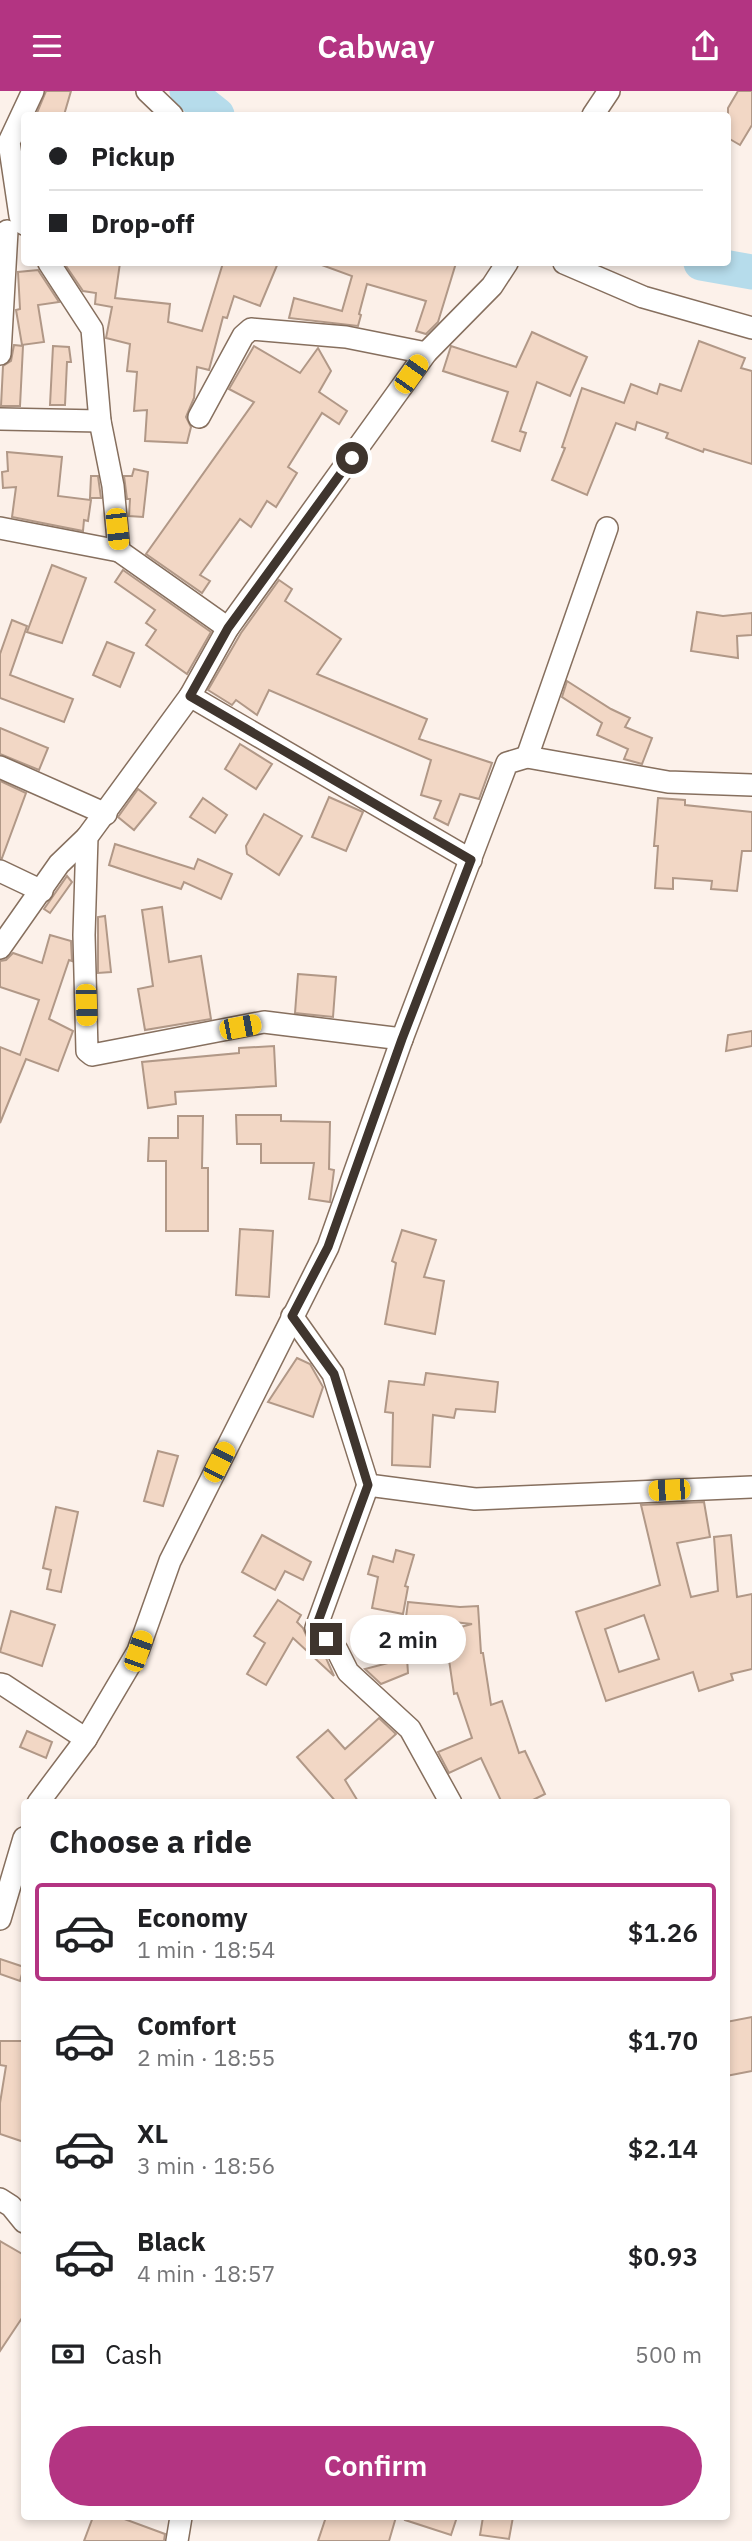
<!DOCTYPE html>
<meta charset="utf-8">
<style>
body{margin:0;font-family:"IBM Plex Sans",sans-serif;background:#f6f6f6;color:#202124;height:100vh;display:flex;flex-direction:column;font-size:26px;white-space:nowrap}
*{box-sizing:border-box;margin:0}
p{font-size:23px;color:#757577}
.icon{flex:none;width:38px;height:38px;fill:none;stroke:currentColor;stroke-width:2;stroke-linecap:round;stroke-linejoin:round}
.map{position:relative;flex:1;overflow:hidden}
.details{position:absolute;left:21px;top:1708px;width:709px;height:721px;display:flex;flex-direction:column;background:#fff;border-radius:7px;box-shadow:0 4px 10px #0003}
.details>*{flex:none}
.top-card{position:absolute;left:21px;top:21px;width:710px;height:154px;border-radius:7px;box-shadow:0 4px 10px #0003;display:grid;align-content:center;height:154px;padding:0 28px;background:#fff}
.end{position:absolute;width:32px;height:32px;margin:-16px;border:9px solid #3f352e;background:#fff;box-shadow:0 0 0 4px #fff}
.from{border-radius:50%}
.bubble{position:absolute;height:49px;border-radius:24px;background:#fff;box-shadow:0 4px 10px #0003;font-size:23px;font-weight:600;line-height:49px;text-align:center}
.car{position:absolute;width:21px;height:42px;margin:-21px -10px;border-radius:9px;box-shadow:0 0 5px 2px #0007;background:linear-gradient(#f5c518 24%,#345 0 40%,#f5c518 0 76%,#345 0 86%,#f5c518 0)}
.top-card b{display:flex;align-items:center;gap:24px;height:66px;font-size:26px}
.top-card b+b{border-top:2px solid #e0e0e0}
.top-card i{width:18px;height:18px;background:#202124}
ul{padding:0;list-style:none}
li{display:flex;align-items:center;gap:21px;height:98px;margin:0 14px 10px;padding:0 14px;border:4px solid transparent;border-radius:7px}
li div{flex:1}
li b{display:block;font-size:26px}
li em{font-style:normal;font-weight:600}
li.active{border-color:#b33482}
li>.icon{width:63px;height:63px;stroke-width:1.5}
h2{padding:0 28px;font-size:32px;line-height:84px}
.pay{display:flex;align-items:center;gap:18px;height:77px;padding:0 28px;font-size:26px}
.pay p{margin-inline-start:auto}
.button{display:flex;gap:14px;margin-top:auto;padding:14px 28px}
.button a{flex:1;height:80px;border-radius:42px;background:#b33482;color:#fff;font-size:28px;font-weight:600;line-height:80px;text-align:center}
header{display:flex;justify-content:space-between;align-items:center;height:91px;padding:0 28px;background:#b33482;color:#fff;font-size:32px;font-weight:600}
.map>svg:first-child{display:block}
</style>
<header><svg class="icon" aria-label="menu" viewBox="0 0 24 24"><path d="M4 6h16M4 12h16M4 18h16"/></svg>Cabway<svg class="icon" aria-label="share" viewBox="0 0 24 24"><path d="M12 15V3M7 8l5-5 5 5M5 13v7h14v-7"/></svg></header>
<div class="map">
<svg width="752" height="2450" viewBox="0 0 752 2450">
<rect width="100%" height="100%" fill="#fcf1ea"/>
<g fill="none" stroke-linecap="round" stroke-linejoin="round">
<!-- river -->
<g stroke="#b6dceb" stroke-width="35">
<polyline points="187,0 217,24"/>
<polyline points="701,172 752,181"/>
</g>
</g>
<!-- building -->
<g fill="#f2d7c5" stroke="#b19887" stroke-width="2" fill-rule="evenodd">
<polygon points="46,0 71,0 64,24 36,24"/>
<polygon points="738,0 752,0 752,34 740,54 728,47 728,17"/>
<polygon points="64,172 120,172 115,207 170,213 168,231 202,240 223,172 278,172 260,215 234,205 227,227 223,226 209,279 197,276 194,307 186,326 191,336 187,352 145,350 147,319 134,320 137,281 127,280 130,253 106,247 112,216 95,213 96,202 83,200"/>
<polygon points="319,172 456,172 438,231 426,243 416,240 426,210 367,193 359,223 361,224 358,235 289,227 294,207 342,220 352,185 319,173"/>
<polygon points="38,179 59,211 38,214 44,251 22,254 16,219 20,218 18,181"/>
<polygon points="532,241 587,266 570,305 537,291 520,340 526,342 520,360 492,350 508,301 443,280 451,255 516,276"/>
<polygon points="699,250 745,267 741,277 752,280 752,373 704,358 703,361 666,347 668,342 637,331 635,339 616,332 587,404 552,389 565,357 562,356 582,297 624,312 631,293 657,303 660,293 681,300"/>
<polygon points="14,254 23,255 20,315 1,315 3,275 11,270"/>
<polygon points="53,255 69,256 71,271 67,271 65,314 50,314"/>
<polygon points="254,255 300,282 318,257 331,280 319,301 347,320 339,333 322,322 288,376 297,382 276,416 267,410 251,436 240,428 200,484 210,490 202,502 146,463 254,311 229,298"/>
<polygon points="7,361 62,366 58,405 91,409 88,430 84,429 83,440 12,426 16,396 3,397 2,381 8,380"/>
<polygon points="134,378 148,381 143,426 129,425 130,408 127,408 124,385 132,385"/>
<polygon points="91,385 98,385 101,407 90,407"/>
<polygon points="52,474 86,487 62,552 27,541"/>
<polygon points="123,479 211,541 187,583 146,554 156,539 146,532 155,519 115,491"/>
<polygon points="279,489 292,498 285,510 341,548 317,583 427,628 419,648 492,672 479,708 460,703 448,734 434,727 441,710 421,704 431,669 269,599 257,624 236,609 232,614 208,599 241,542"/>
<polygon points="697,521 723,525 752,522 752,544 737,545 738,567 691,560"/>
<polygon points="12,529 27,535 10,584 73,608 64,631 0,607 0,563"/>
<polygon points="107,551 134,562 120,596 93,584"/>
<polygon points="567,590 611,618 630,627 625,636 652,647 642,673 624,668 628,658 597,644 602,632 562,606"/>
<polygon points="0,637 48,657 39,679 0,663"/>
<polygon points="240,653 272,673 256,698 225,678"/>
<polygon points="0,690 26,702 2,767 0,767"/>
<polygon points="138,698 156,712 134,739 118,726"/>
<polygon points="329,706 363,721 346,760 312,746"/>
<polygon points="203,707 227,724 215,742 190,726"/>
<polygon points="658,707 685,709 685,714 752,721 752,760 742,760 737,800 711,798 712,790 673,787 673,798 655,797 658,755 654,755"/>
<polygon points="264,723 302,745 279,784 247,763 246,755"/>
<polygon points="115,753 194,778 198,768 232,783 221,808 184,791 181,798 109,774"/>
<polygon points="67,785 72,791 50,822 44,818"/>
<polygon points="162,816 169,871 201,865 211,928 145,939 138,898 153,895 142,819"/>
<polygon points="105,825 111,881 98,882 98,826"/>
<polygon points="50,844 71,850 72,870 69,869 49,928 73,940 58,980 26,968 0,1032 0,956 20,964 39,909 0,896 0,870 6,869 13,862 42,872"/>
<polygon points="298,883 336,886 333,926 295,922"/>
<polygon points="752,940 752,955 726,960 728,944"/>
<polygon points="274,955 276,995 175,1001 176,1013 148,1017 142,971 239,962 239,957"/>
<polygon points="236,1024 281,1024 281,1030 330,1031 329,1078 334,1079 330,1111 309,1108 314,1072 261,1072 261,1053 237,1053"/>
<polygon points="178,1025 203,1025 202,1077 208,1077 208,1140 166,1140 166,1070 148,1070 149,1047 178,1047"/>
<polygon points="240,1138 273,1140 269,1206 236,1204"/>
<polygon points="402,1139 436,1149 424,1186 444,1190 435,1243 385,1233 396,1172 392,1170"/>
<polygon points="297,1267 310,1273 323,1296 313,1326 268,1311"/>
<polygon points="426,1282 498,1291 495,1321 456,1318 454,1327 433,1324 430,1376 392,1374 393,1322 385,1321 389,1290 424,1294"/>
<polygon points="158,1360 178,1365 163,1415 144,1410"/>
<path d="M704 1411 710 1446 677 1452 691 1506 718 1500 714 1446 731 1444 737 1506 752 1503V1578L731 1583 733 1589 699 1600 693 1581 606 1610 576 1521 660 1494 641 1414ZM644 1524 659 1568 619 1581 605 1538Z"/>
<polygon points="56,1416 78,1421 61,1501 47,1498 51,1479 43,1477"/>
<polygon points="262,1444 311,1471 303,1489 285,1480 275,1499 242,1481"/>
<polygon points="396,1459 414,1464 405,1495 408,1496 403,1523 372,1517 378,1486 368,1483 373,1465 393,1471"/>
<polygon points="278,1509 301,1524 297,1531 303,1537 307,1546 326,1567 334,1585 293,1547 266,1594 247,1583 265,1552 254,1545"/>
<polygon points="408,1511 460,1516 478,1515 481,1562 483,1562 491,1614 502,1610 519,1662 525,1660 545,1703 527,1712 502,1712 481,1667 449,1682 438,1661 472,1647 457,1602 454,1603 448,1562 372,1568 370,1560 472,1533 406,1526"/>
<polygon points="11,1520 55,1534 42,1575 0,1561"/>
<polygon points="407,1567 408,1582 381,1593 365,1578"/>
<polygon points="379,1627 396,1643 345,1689 359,1712 337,1712 297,1666 328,1639 345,1658"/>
<polygon points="27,1640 52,1651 46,1667 20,1656"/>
<polygon points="0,1868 24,1876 20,1890 0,1883"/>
<polygon points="752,1926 752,1980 726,1985 726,1931"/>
<polygon points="0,1950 24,1950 24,2051 0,2043 0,2012 6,1975 0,1974"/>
<polygon points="0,2150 24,2164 24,2224 0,2260"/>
<polygon points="93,2426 119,2426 165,2443 164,2450 84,2450"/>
<polygon points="326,2426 396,2426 389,2450 318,2450"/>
<polygon points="406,2426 457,2426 451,2444 405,2429"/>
<polygon points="483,2426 513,2426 509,2448 480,2444"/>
</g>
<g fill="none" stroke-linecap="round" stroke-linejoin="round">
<!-- minor casing -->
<g stroke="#866f5e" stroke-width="24">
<g id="minor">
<polyline points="147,0 172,24"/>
<polyline points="593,24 609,0"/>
<polyline points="24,133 20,125 9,51 33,0"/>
<polyline points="49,172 92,238 100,330 113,395 119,460 228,537"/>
<polyline points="564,172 643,206 752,237"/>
<polyline points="0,263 7,140"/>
<polyline points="199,326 243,245 251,238 346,246 426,262"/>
<polyline points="0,328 100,330"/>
<polyline points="0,437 119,460"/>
<polyline points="190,605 471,769"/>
<polyline points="527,666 607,437"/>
<polyline points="0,676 106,723"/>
<polyline points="0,780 42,800"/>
<polyline points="0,857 59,773 87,746"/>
<polyline points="402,948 264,931 92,964 87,960 84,844 87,746 190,605 228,537 426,262 492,195 507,172"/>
<polyline points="292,1225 333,1283 368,1394 475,1408 752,1396"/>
<polyline points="368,1394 316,1537 337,1559 348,1581 410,1638 451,1712"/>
<polyline points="0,1593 4,1594 86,1648"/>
<polyline points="38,1712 86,1648 138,1560 170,1470 328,1156 402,948 507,672 527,666 668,691 752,694"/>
<polyline points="0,1828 24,1747"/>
<polyline points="0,2108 11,2115 24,2131"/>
<polyline points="177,2450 181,2426"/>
</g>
</g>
<!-- minor -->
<use href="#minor" stroke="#fff" stroke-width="21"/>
</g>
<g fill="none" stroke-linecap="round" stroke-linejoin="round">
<!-- route -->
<polyline stroke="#3f352e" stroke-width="9" points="326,1548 316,1536 368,1394 334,1283 292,1225 328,1156 402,948 471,769 190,605 228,537 352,367"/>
</g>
</svg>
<i class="end from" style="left:352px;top:367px"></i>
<i class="end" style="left:326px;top:1548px"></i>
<div class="bubble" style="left:350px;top:1524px;width:116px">2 min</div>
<i class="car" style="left:411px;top:283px;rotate:35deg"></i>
<i class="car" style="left:117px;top:438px;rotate:174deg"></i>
<i class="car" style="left:86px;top:914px;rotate:178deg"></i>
<i class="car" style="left:240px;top:936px;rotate:79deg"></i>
<i class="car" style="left:219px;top:1371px;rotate:27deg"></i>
<i class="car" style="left:669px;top:1399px;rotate:267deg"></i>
<i class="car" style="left:138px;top:1560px;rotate:19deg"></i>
<div class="top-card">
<b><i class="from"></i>Pickup</b>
<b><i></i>Drop-off</b>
</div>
<section class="details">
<h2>Choose a ride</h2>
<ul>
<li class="active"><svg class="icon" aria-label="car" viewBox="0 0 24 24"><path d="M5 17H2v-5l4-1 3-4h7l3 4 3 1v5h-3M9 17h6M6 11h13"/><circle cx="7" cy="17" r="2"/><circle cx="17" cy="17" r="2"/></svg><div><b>Economy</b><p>1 min · 18:54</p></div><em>$1.26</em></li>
<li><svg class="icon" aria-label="car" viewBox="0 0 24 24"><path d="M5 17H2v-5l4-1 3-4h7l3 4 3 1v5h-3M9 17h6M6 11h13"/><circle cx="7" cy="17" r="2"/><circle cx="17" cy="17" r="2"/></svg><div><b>Comfort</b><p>2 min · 18:55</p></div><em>$1.70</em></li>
<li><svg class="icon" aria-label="car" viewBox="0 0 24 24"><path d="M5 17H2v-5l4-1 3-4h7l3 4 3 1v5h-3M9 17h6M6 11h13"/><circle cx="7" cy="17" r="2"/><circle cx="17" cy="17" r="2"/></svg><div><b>XL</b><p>3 min · 18:56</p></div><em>$2.14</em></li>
<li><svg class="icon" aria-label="car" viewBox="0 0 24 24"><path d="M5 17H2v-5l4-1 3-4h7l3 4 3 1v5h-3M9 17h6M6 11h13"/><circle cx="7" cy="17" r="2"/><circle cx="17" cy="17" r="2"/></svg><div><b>Black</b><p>4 min · 18:57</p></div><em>$0.93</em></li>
</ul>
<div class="pay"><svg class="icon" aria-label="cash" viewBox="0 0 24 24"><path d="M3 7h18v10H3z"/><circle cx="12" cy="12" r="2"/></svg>Cash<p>500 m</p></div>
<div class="button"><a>Confirm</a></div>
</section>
</div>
